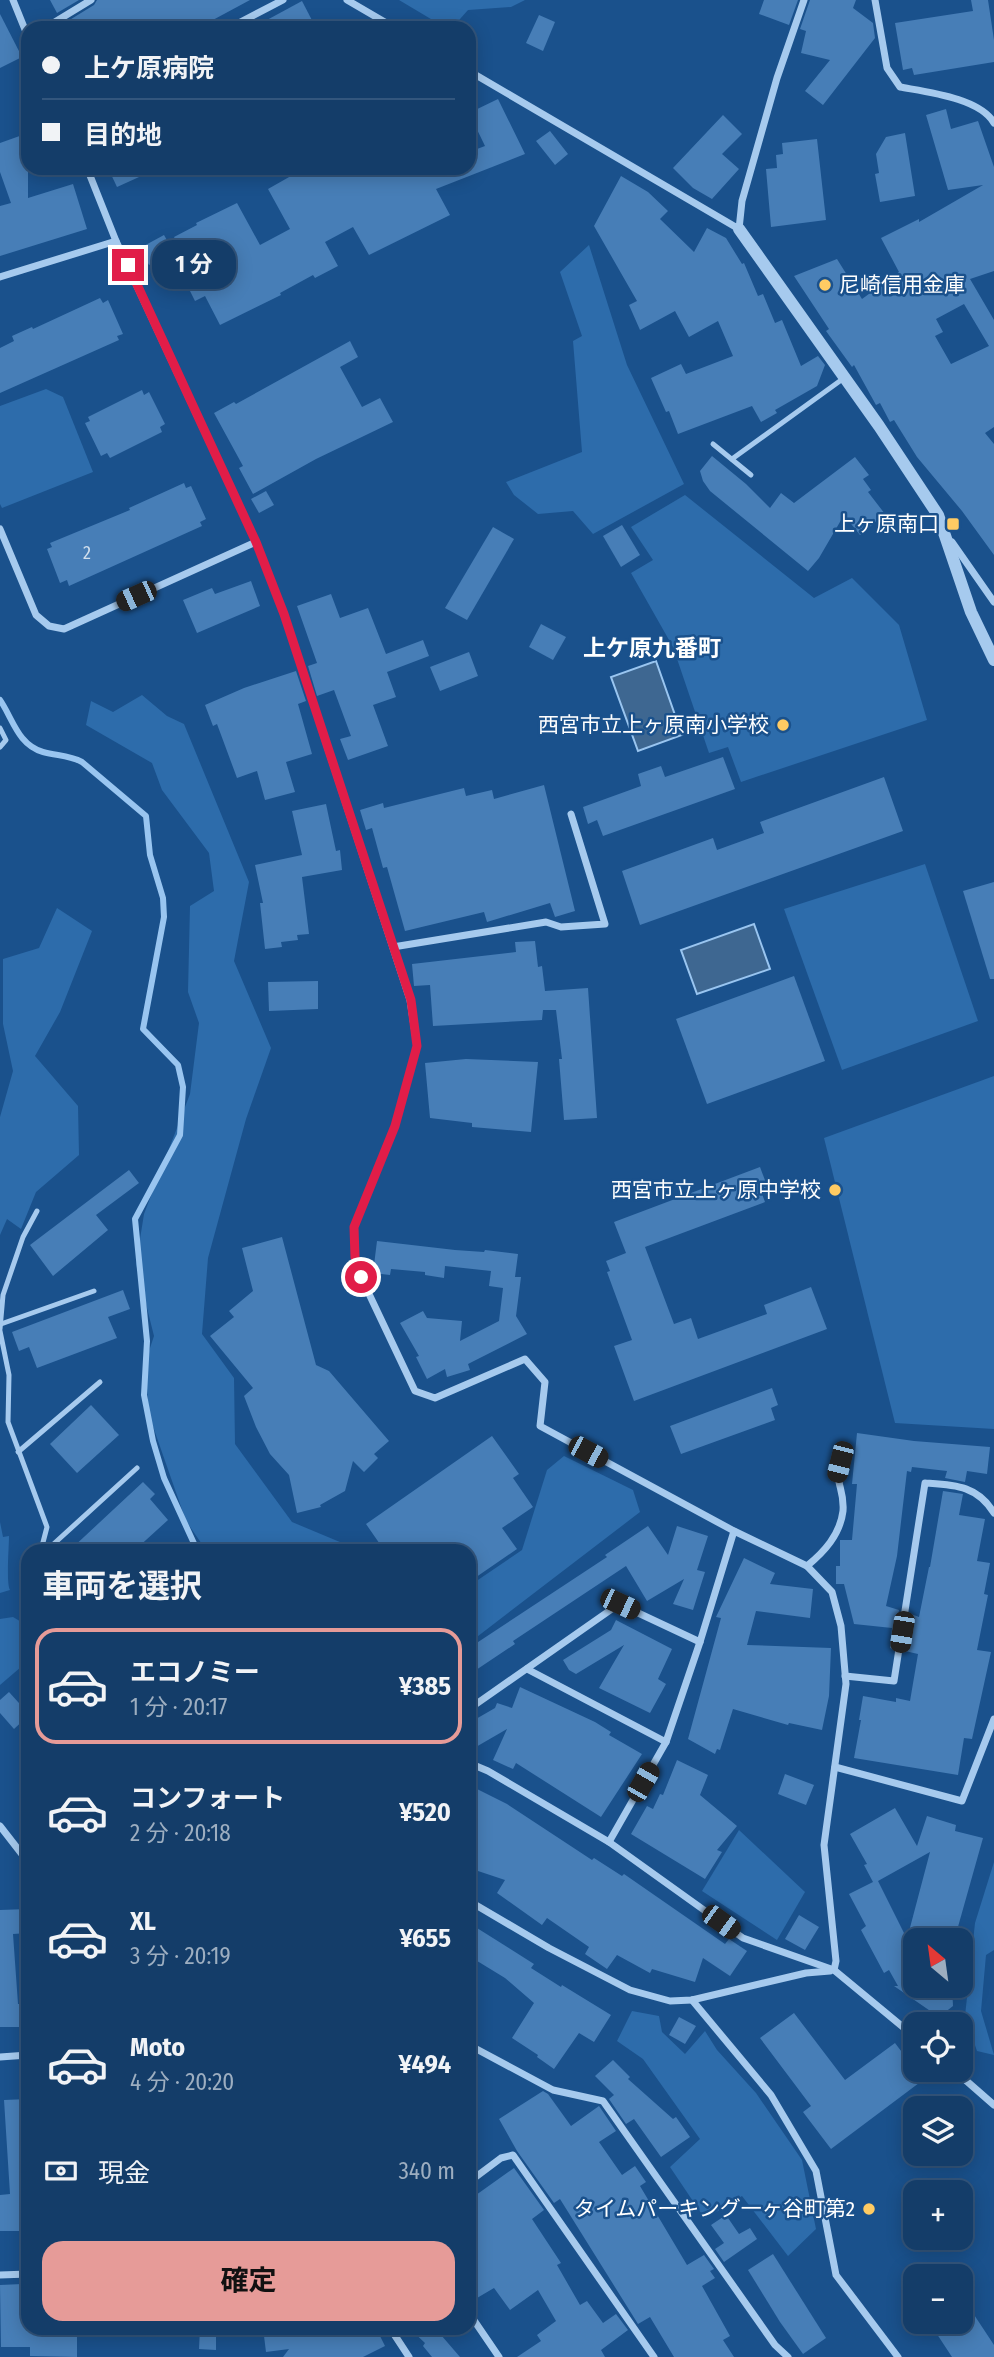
<!DOCTYPE html>
<html lang="ja">
<meta charset="utf-8">
<style>
body{margin:0;font-family:"Fira Sans Condensed","Noto Sans JP",sans-serif;background:#214871;color:#f1f3f6;height:100vh;display:flex;flex-direction:column;font-size:26px;white-space:nowrap}
*{box-sizing:border-box;margin:0}
p{font-size:23px;color:#9daec0}
.icon{flex:none;width:38px;height:38px;fill:none;stroke:currentColor;stroke-width:2;stroke-linecap:round;stroke-linejoin:round}
.map{position:relative;flex:1;overflow:hidden}
.sheet{position:absolute;left:21px;top:1544px;width:455px;height:791px;display:flex;flex-direction:column;background:#143d69;border-radius:21px;box-shadow:0 4px 18px #0003,0 0 0 2px #33567d}
.sheet>*{flex:none}
.hud{position:absolute;left:21px;top:21px;width:455px;height:154px;border-radius:21px;box-shadow:0 4px 18px #0003,0 0 0 2px #33567d;display:grid;align-content:center;height:154px;padding:0 21px;background:#143d69}
.needle{width:46px;rotate:331deg}
.buttons{position:absolute;left:903px;top:1928px;display:grid;gap:14px}
.buttons a{display:grid;place-items:center;width:70px;height:70px;border-radius:14px;background:#143d69;box-shadow:0 4px 18px #0003,0 0 0 2px #33567d;font-size:35px}
.end{position:absolute;width:32px;height:32px;margin:-16px;border:9px solid #e11d48;background:#fff;box-shadow:0 0 0 4px #fff}
.from{border-radius:50%}
.bubble{position:absolute;height:49px;border-radius:21px;background:#143d69;box-shadow:0 4px 18px #0003,0 0 0 2px #33567d;font-size:23px;font-weight:700;line-height:49px;text-align:center}
.car{position:absolute;width:21px;height:42px;margin:-21px -10px;border-radius:9px;box-shadow:0 0 5px 2px #0007;background:linear-gradient(#222 24%,#8ab4d8 0 40%,#222 0 76%,#8ab4d8 0 86%,#222 0)}
.hud b{display:flex;align-items:center;gap:24px;height:66px;font-size:26px}
.hud b+b{border-top:2px solid #33567d}
.hud i{width:18px;height:18px;background:#f1f3f6}
ul{padding:0;list-style:none}
li{display:flex;align-items:center;gap:21px;height:116px;margin:0 14px 10px;padding:0 7px;border:4px solid transparent;border-radius:21px}
li div{flex:1}
li b{display:block;font-size:26px}
li em{font-style:normal;font-weight:700}
li.active{border-color:#e69b98}
li>.icon{width:63px;height:63px;stroke-width:1.5}
h2{padding:0 21px;font-size:32px;line-height:84px}
.pay{display:flex;align-items:center;gap:18px;height:77px;padding:0 21px;font-size:26px}
.pay p{margin-inline-start:auto}
.button{display:flex;gap:14px;margin-top:auto;padding:14px 21px}
.button a{flex:1;height:80px;border-radius:21px;background:#e69b98;color:#111;font-size:28px;font-weight:700;line-height:80px;text-align:center}
.map>svg:first-child{display:block}
</style>
<div class="map">
<svg width="994" height="2357" viewBox="0 0 994 2357">
<rect width="100%" height="100%" fill="#1a518c"/>
<!-- green -->
<g fill="#2d6cab">
<polygon points="399,0 525,0 511,7 468,10 452,28 446,28"/>
<polygon points="589,245 627,365 684,484 593,534 573,511 538,514 514,495 506,482 582,452 573,341 582,336 560,272"/>
<polygon points="46,389 63,397 93,472 2,508 0,504 0,406"/>
<polygon points="685,495 814,598 852,578 899,625 927,720 741,782 728,747 709,753 673,647 631,573 653,560 631,527"/>
<polygon points="142,695 167,716 184,724 249,882 234,961 271,1048 246,1119 208,1258 202,1334 234,1378 235,1444 292,1522 359,1550 206,1550 186,1521 149,1415 145,1363 154,1336 136,1264 144,1214 190,1094 199,1023 188,992 190,906 214,891 209,853 162,790 152,763 86,725 91,701 113,712"/>
<polygon points="925,864 978,1021 842,1070 784,909"/>
<polygon points="57,908 92,931 60,1012 35,1056 78,1106 79,1155 36,1192 21,1229 7,1219 0,1235 0,1117 13,1071 3,1024 3,959 39,948"/>
<polygon points="994,1076 994,1429 895,1423 824,1138"/>
<polygon points="564,1456 633,1490 640,1512 469,1643 469,1586 522,1550 547,1470"/>
<path d="M0 1522 3 1537 9 1536C9 1547 6 1583 10 1590L0 1593Z"/>
<polygon points="13,1617 28,1626 28,1661 0,1685 0,1619"/>
<polygon points="739,1830 805,1892 777,1940 702,1891"/>
<polygon points="994,1862 994,1950 986,1955 981,2011 994,2055 977,2051 965,2016 975,1923"/>
<polygon points="632,2011 659,2016 662,2032 685,2054 705,2031 717,2050 756,2093 802,2160 816,2229 788,2256 742,2196 705,2219 670,2167 700,2139 643,2059 617,2041"/>
</g>
<!-- water -->
<g fill="#3e6791" stroke="#99c5f0" stroke-width="2">
<polygon points="656,661 682,735 638,751 611,677"/>
<polygon points="754,924 770,969 697,994 681,950"/>
</g>
<g fill="none" stroke-linecap="round" stroke-linejoin="round">
<!-- stream -->
<path stroke="#99c5f0" stroke-width="6" d="M0 700C13 719 18 745 43 752 57 756 69 755 82 762L146 816 150 855 163 898 164 917 143 1029 178 1065 183 1087 180 1135 135 1219 147 1341 144 1395 153 1441 164 1478 197 1550"/>
</g>
<!-- building -->
<g fill="#477eb7" fill-rule="evenodd">
<polygon points="50,0 79,0 57,13"/>
<polygon points="97,0 250,0 198,28 65,28 63,24 94,5"/>
<polygon points="764,0 798,0 789,25 759,14"/>
<polygon points="810,0 856,0 853,8 873,23 875,38 823,105 805,91 830,60 801,53 806,31 800,29"/>
<polygon points="971,0 988,0 994,40 994,62 914,75 912,68 903,70 895,23 973,11"/>
<polygon points="302,1 316,28 252,28"/>
<polygon points="0,14 22,57 0,68"/>
<polygon points="539,15 555,22 543,51 526,43"/>
<polygon points="498,99 525,154 436,189 450,215 369,255 353,227 325,242 338,266 315,278 313,275 280,293 281,295 220,325 205,296 195,301 186,283 196,277 174,237 197,225 196,223 237,203 260,245 290,229 268,189 305,168 469,168 469,152 485,146 469,113"/>
<path d="M946 109 951 129 978 121 994 167V271L970 279 994 320V427L985 433 994 444V555L962 511 917 457 894 420 890 422 880 403 876 405 854 365 852 367 826 331 829 329 794 276 837 259 862 299 899 272 881 238 919 219V222L983 185 948 190 926 115ZM964 304 989 346 951 364 935 336 943 332 936 319Z"/>
<polygon points="723,115 742,134 722,154 739,169 712,199 693,188 673,168"/>
<polygon points="550,131 568,154 555,165 536,141"/>
<polygon points="28,133 28,198 73,184 87,229 0,256 0,206 11,203 0,172 0,143"/>
<polygon points="905,133 915,196 880,202 875,174 879,173 876,154 886,137"/>
<polygon points="817,139 826,220 771,227 766,169 777,168 776,155 783,154 782,143"/>
<polygon points="108,168 159,168 117,187"/>
<polygon points="621,176 648,192 668,211 660,219 694,252 707,228 726,238 742,264 744,263 758,296 763,294 775,323 782,320 801,366 818,356 825,365 817,386 775,410 777,413 761,422 752,406 678,434 669,411 666,412 651,378 681,364 686,374 733,356 718,321 689,337 675,311 640,330 629,305 637,301 594,226"/>
<polygon points="164,235 173,251 149,265 140,248"/>
<polygon points="100,298 103,303 108,300 123,334 117,336 119,340 0,393 0,348 14,341 12,336 32,327 33,329"/>
<polygon points="350,341 358,357 340,367 362,407 380,398 393,422 316,459 253,494 239,468 243,466 214,413 234,402 236,404"/>
<polygon points="142,390 144,395 149,392 165,424 160,427 162,432 110,458 107,453 101,456 85,423 90,421 88,417"/>
<polygon points="712,456 746,484 770,508 781,493 794,503 855,457 869,475 863,479 871,490 868,492 885,514 860,535 844,515 819,558 808,571 710,491 703,481 700,471"/>
<polygon points="184,483 186,488 191,486 206,519 200,522 202,526 69,586 67,580 60,583 47,549 52,547 50,543 130,510 129,508"/>
<polygon points="266,491 274,505 259,513 251,499"/>
<polygon points="622,525 640,555 621,567 603,536"/>
<polygon points="493,527 514,539 467,620 445,608"/>
<polygon points="251,581 260,606 197,633 183,600 212,588 215,594"/>
<polygon points="331,594 340,618 368,608 386,654 423,640 429,656 387,672 396,697 373,705 388,746 348,760 340,739 351,736 334,690 317,696 308,666 317,663 297,606"/>
<polygon points="541,624 566,637 553,660 529,647"/>
<polygon points="469,652 478,676 440,691 430,667"/>
<polygon points="296,671 306,701 298,704 312,754 286,762 295,792 265,800 257,771 237,778 217,724 213,726 205,705 244,688"/>
<polygon points="723,757 735,789 603,836 597,820 588,824 583,807 641,786 638,774 661,766 665,777"/>
<polygon points="884,777 903,831 640,925 622,871 713,838 717,850 764,833 760,822"/>
<polygon points="544,785 575,911 555,917 550,903 487,922 484,912 405,931 387,867 383,868 372,828 366,830 360,810 383,803 384,808 464,788 466,796 492,790 494,799"/>
<polygon points="326,804 336,851 340,850 342,870 302,877 309,934 297,935 298,940 281,942 282,947 265,949 260,903 263,903 255,865 302,855 292,811"/>
<polygon points="994,882 994,979 990,979 963,891"/>
<polygon points="535,941 538,967 542,966 545,991 588,988 597,1118 564,1120 559,1059 562,1059 556,1010 543,1010 542,1020 433,1026 430,985 414,986 412,964 516,952 515,942"/>
<polygon points="794,976 825,1061 707,1104 676,1019"/>
<polygon points="318,981 318,1009 269,1011 268,982"/>
<polygon points="466,1059 538,1062 531,1132 472,1127 472,1123 430,1118 425,1063"/>
<polygon points="760,1167 769,1191 762,1194 765,1202 645,1247 674,1324 691,1318 698,1339 767,1314 764,1305 811,1287 827,1329 634,1401 614,1346 632,1340 607,1272 610,1271 606,1261 626,1253 614,1222"/>
<polygon points="129,1170 139,1183 96,1215 108,1230 53,1276 30,1245"/>
<polygon points="282,1237 316,1365 329,1371 389,1441 374,1454 378,1458 364,1472 353,1461 345,1491 320,1505 321,1507 297,1513 289,1475 270,1454 256,1427 244,1396 253,1388 210,1336 234,1317 229,1311 253,1291 242,1248"/>
<polygon points="377,1241 455,1250 484,1252 485,1250 518,1254 515,1277 521,1277 516,1316 527,1334 468,1364 470,1370 447,1377 445,1369 427,1379 416,1357 419,1356 400,1323 423,1311 427,1318 462,1321 460,1341 499,1321 503,1288 489,1286 491,1271 445,1266 444,1278 425,1275 425,1272 391,1269 390,1275 373,1273"/>
<polygon points="123,1290 130,1309 108,1317 117,1338 37,1368 29,1347 19,1351 12,1332"/>
<polygon points="772,1388 778,1405 771,1408 775,1420 681,1454 670,1426"/>
<polygon points="91,1405 119,1435 77,1473 50,1444"/>
<polygon points="857,1433 914,1441 990,1447 987,1474 967,1471 965,1482 945,1478 947,1471 912,1467 911,1472 907,1471 897,1556 886,1606 899,1610 893,1649 890,1648 892,1628 854,1624 844,1584 836,1584 836,1566 840,1566 840,1540 852,1540 857,1484 852,1484"/>
<polygon points="492,1436 519,1474 513,1478 533,1507 502,1528 517,1549 469,1582 469,1550 384,1550 366,1524"/>
<polygon points="143,1482 155,1494 150,1499 168,1520 135,1550 70,1550"/>
<polygon points="943,1491 963,1494 959,1515 985,1519 977,1561 990,1563 984,1594 988,1595 977,1650 991,1652 972,1739 964,1738 958,1775 854,1758 861,1720 859,1720 863,1696 896,1702 896,1698 910,1701 918,1654 905,1651 911,1614 919,1617 929,1567 930,1567"/>
<polygon points="648,1526 668,1555 677,1526 708,1536 697,1570 705,1572 693,1610 673,1604 684,1579 647,1601 626,1566 513,1641 515,1644 476,1670 469,1660 469,1648 607,1557 605,1555"/>
<polygon points="744,1558 775,1573 770,1584 813,1589 810,1618 756,1611 747,1645 831,1648 829,1696 822,1730 789,1723 788,1725 733,1709 720,1750 717,1749 715,1754 688,1739 721,1618 716,1617"/>
<polygon points="616,1620 672,1649 658,1679 666,1684 650,1713 599,1688 624,1645 576,1674 569,1670 563,1660 611,1630"/>
<polygon points="520,1687 595,1722 611,1732 609,1735 642,1754 601,1817 516,1763 513,1769 493,1760 507,1729 469,1751 469,1723 495,1708 497,1703 512,1708"/>
<polygon points="9,1692 28,1713 28,1716 14,1729 0,1713 0,1700"/>
<polygon points="677,1760 708,1775 700,1795 737,1826 717,1850 722,1852 705,1879 631,1834 647,1806 653,1809 660,1794 663,1795"/>
<polygon points="785,1774 814,1785 806,1805 778,1794"/>
<polygon points="469,1785 507,1804 592,1860 594,1858 622,1876 624,1874 725,1944 729,1939 747,1951 730,1976 703,1958 695,1982 652,1969 650,1973 617,1955 607,1969 585,1954 589,1947 547,1918 542,1925 497,1893 505,1880 469,1868"/>
<path d="M895 1808 917 1846 927 1816 956 1825 955 1831 983 1838 954 1941H908L915 1956V1986H952L953 2006 939 2017 894 1986H898L889 1970 884 1973 861 1930 866 1926 849 1894 873 1882 864 1865 867 1864 850 1834ZM930 1852 907 1939 878 1881Z"/>
<polygon points="28,1909 28,1933 13,1934 18,2004 28,2004 28,2027 0,2027 0,1910"/>
<polygon points="799,1915 819,1927 805,1950 785,1939"/>
<polygon points="469,1923 534,1964 531,1968 561,1987 562,1985 611,2015 594,2042 579,2033 554,2069 537,2057 538,2055 512,2038 534,2003 505,1978 469,1956"/>
<polygon points="794,2013 845,2080 895,2043 923,2080 831,2149 803,2112 811,2106 760,2038"/>
<polygon points="679,2017 696,2026 685,2044 669,2035"/>
<polygon points="613,2060 630,2077 628,2079 673,2119 676,2117 690,2137 661,2157 634,2119 626,2124 609,2099 614,2095 595,2076"/>
<polygon points="543,2091 548,2094 571,2126 599,2106 616,2131 599,2142 622,2175 635,2166 646,2182 640,2186 687,2265 704,2255 714,2269 710,2271 715,2278 702,2286 730,2336 723,2340 734,2357 674,2357 650,2317 638,2324 560,2199 554,2203 517,2151 499,2119"/>
<polygon points="28,2099 28,2231 0,2231 0,2195 10,2194 4,2100"/>
<polygon points="514,2168 544,2210 532,2219 561,2263 557,2265 580,2305 587,2301 603,2323 616,2314 628,2330 601,2350 605,2357 517,2357 541,2341 537,2335 556,2321 538,2290 510,2310 494,2288 477,2298 469,2285 469,2200"/>
<polygon points="726,2215 739,2234 750,2228 757,2239 724,2262 715,2249 724,2243 711,2225"/>
<polygon points="773,2254 826,2338 803,2354 780,2322 748,2270"/>
<polygon points="22,2284 23,2323 25,2323 25,2328 77,2328 77,2357 30,2356 30,2347 1,2347 0,2285"/>
<polygon points="961,2295 994,2345 994,2357 952,2357 929,2322 961,2322"/>
<polygon points="200,2328 216,2328 216,2350 199,2349"/>
<polygon points="263,2328 376,2328 385,2346 363,2357 283,2357 289,2349 266,2352"/>
<polygon points="409,2328 435,2328 460,2357 432,2357 423,2346 425,2343"/>
</g>
<g fill="none" stroke-linecap="round" stroke-linejoin="round">
<!-- service -->
<g stroke="#a6caee" stroke-width="5">
<polyline points="713,444 751,475"/>
<polyline points="732,459 844,378"/>
<polyline points="0,728 6,740 0,747"/>
<polyline points="1,1324 94,1291"/>
<polyline points="0,1329 3,1295 23,1237 37,1211"/>
<polyline points="0,1331 9,1375 8,1422 47,1527 41,1550"/>
<polyline points="18,1452 100,1382"/>
<polyline points="47,1550 137,1468"/>
<polyline points="28,1577 28,1582"/>
</g>
<!-- minor -->
<g stroke="#a6caee" stroke-width="7">
<polyline points="13,0 28,37"/>
<polyline points="347,0 395,28"/>
<path d="M875 0 887 68 900 87C927 92 980 98 994 123"/>
<polyline points="45,28 91,0"/>
<polyline points="229,28 283,0"/>
<polyline points="469,71 739,229 742,201 777,78 804,0"/>
<polyline points="87,168 116,241 256,542 284,614 410,1000 417,1046 395,1126 354,1227 355,1257 361,1277 415,1391 435,1398 525,1359 545,1382 540,1426 734,1531 807,1566 832,1592 841,1626 846,1684 824,1845 836,1961 834,1970"/>
<polyline points="0,277 116,241"/>
<polyline points="0,529 36,615 49,626 64,629 256,542"/>
<polyline points="952,542 994,602"/>
<polyline points="393,947 546,922 561,927 605,924 571,814"/>
<path d="M807 1566C824 1552 840 1535 843 1511 845 1484 830 1483 845 1451"/>
<polyline points="527,1669 666,1742"/>
<path d="M845 1676 894 1681 925 1483C954 1485 977 1485 994 1513"/>
<polyline points="469,1709 619,1604 700,1642"/>
<polyline points="469,1763 488,1771 609,1842 743,1938 834,1970 915,2037"/>
<polyline points="835,1767 962,1801 994,1719"/>
<polyline points="0,1826 28,1862"/>
<polyline points="609,1842 666,1742 700,1642 734,1531"/>
<polyline points="469,1901 549,1948 630,1990 670,2001 692,2000 806,1973 830,1971"/>
<polyline points="692,2000 771,2095 816,2171 836,2275 898,2357"/>
<polyline points="469,2045 553,2090 603,2101 775,2345 788,2357"/>
<polyline points="0,2057 28,2055"/>
<polyline points="954,2070 994,2105"/>
<polyline points="469,2182 501,2158 513,2155 654,2357"/>
<polyline points="0,2275 28,2274"/>
<polyline points="469,2313 499,2357"/>
<polyline points="390,2328 409,2357"/>
</g>
<!-- tertiary -->
<polyline stroke="#a6caee" stroke-width="12" points="739,229 879,426 938,515 971,612 994,660"/>
</g>
<g fill="none" stroke-linecap="round" stroke-linejoin="round">
<!-- route -->
<polyline stroke="#e11d48" stroke-width="9" points="128,265 256,542 284,614 411,1000 417,1046 395,1126 354,1227 355,1257 361,1277"/>
</g>
<!-- markers -->
<g fill="#ffcb63" stroke="#1a518c" stroke-width="2.5">
<circle cx="825" cy="285" r="7"/>
<rect x="946" y="517" width="14" height="14" rx="3.5"/>
<circle cx="783" cy="725" r="7"/>
<circle cx="835" cy="1190" r="7"/>
<circle cx="869" cy="2209" r="7"/>
</g>
<g text-anchor="middle" stroke-width="5" stroke-linejoin="round" paint-order="stroke">
<!-- number labels -->
<g font-size="18" fill="#d1dfed">
<text x="87" y="559">2</text>
</g>
<!-- poi labels -->
<g font-size="21" fill="#fff" stroke="#1a518c" text-anchor="end">
<text x="839" y="292" text-anchor="start">尼崎信用金庫</text>
<text x="939" y="531">上ヶ原南口</text>
<text x="769" y="732">西宮市立上ヶ原南小学校</text>
<text x="821" y="1197">西宮市立上ヶ原中学校</text>
<text x="855" y="2216">タイムパーキング一ヶ谷町第2</text>
</g>
<!-- neighbourhood labels -->
<g font-size="23" font-weight="bold" fill="#fff" stroke="#1a518c">
<text x="652" y="656">上ケ原九番町</text>
</g>
</g>
</svg>
<div class="buttons">
<a><svg class="needle" viewBox="-14 -14 28 28"><path d="M0-13l5 13h-10z" fill="#e53935"/><path d="M0 13l5-13h-10z" fill="#9daec0"/></svg></a>
<a><svg class="icon" aria-label="locate" viewBox="0 0 24 24"><circle cx="12" cy="12" r="6"/><path d="M12 2v4M12 18v4M2 12h4M18 12h4"/></svg></a>
<a><svg class="icon" aria-label="layers" viewBox="0 0 24 24"><path d="M12 4l9 5-9 5-9-5zM3 14l9 5 9-5"/></svg></a>
<a>+</a>
<a>−</a>
</div>
<i class="end from" style="left:361px;top:1277px"></i>
<i class="end" style="left:128px;top:265px"></i>
<div class="bubble" style="left:152px;top:240px;width:84px">1 分</div>
<i class="car" style="left:136px;top:596px;rotate:246deg"></i>
<i class="car" style="left:588px;top:1452px;rotate:118deg"></i>
<i class="car" style="left:840px;top:1462px;rotate:194deg"></i>
<i class="car" style="left:620px;top:1604px;rotate:115deg"></i>
<i class="car" style="left:902px;top:1632px;rotate:189deg"></i>
<i class="car" style="left:643px;top:1782px;rotate:30deg"></i>
<i class="car" style="left:721px;top:1922px;rotate:126deg"></i>
<div class="hud">
<b><i class="from"></i>上ケ原病院</b>
<b><i></i>目的地</b>
</div>
<section class="sheet">
<h2>車両を選択</h2>
<ul>
<li class="active"><svg class="icon" aria-label="car" viewBox="0 0 24 24"><path d="M5 17H2v-5l4-1 3-4h7l3 4 3 1v5h-3M9 17h6M6 11h13"/><circle cx="7" cy="17" r="2"/><circle cx="17" cy="17" r="2"/></svg><div><b>エコノミー</b><p>1 分 · 20:17</p></div><em>¥385</em></li>
<li><svg class="icon" aria-label="car" viewBox="0 0 24 24"><path d="M5 17H2v-5l4-1 3-4h7l3 4 3 1v5h-3M9 17h6M6 11h13"/><circle cx="7" cy="17" r="2"/><circle cx="17" cy="17" r="2"/></svg><div><b>コンフォート</b><p>2 分 · 20:18</p></div><em>¥520</em></li>
<li><svg class="icon" aria-label="car" viewBox="0 0 24 24"><path d="M5 17H2v-5l4-1 3-4h7l3 4 3 1v5h-3M9 17h6M6 11h13"/><circle cx="7" cy="17" r="2"/><circle cx="17" cy="17" r="2"/></svg><div><b>XL</b><p>3 分 · 20:19</p></div><em>¥655</em></li>
<li><svg class="icon" aria-label="car" viewBox="0 0 24 24"><path d="M5 17H2v-5l4-1 3-4h7l3 4 3 1v5h-3M9 17h6M6 11h13"/><circle cx="7" cy="17" r="2"/><circle cx="17" cy="17" r="2"/></svg><div><b>Moto</b><p>4 分 · 20:20</p></div><em>¥494</em></li>
</ul>
<div class="pay"><svg class="icon" aria-label="cash" viewBox="0 0 24 24"><path d="M3 7h18v10H3z"/><circle cx="12" cy="12" r="2"/></svg>現金<p>340 m</p></div>
<div class="button"><a>確定</a></div>
</section>
</div>
